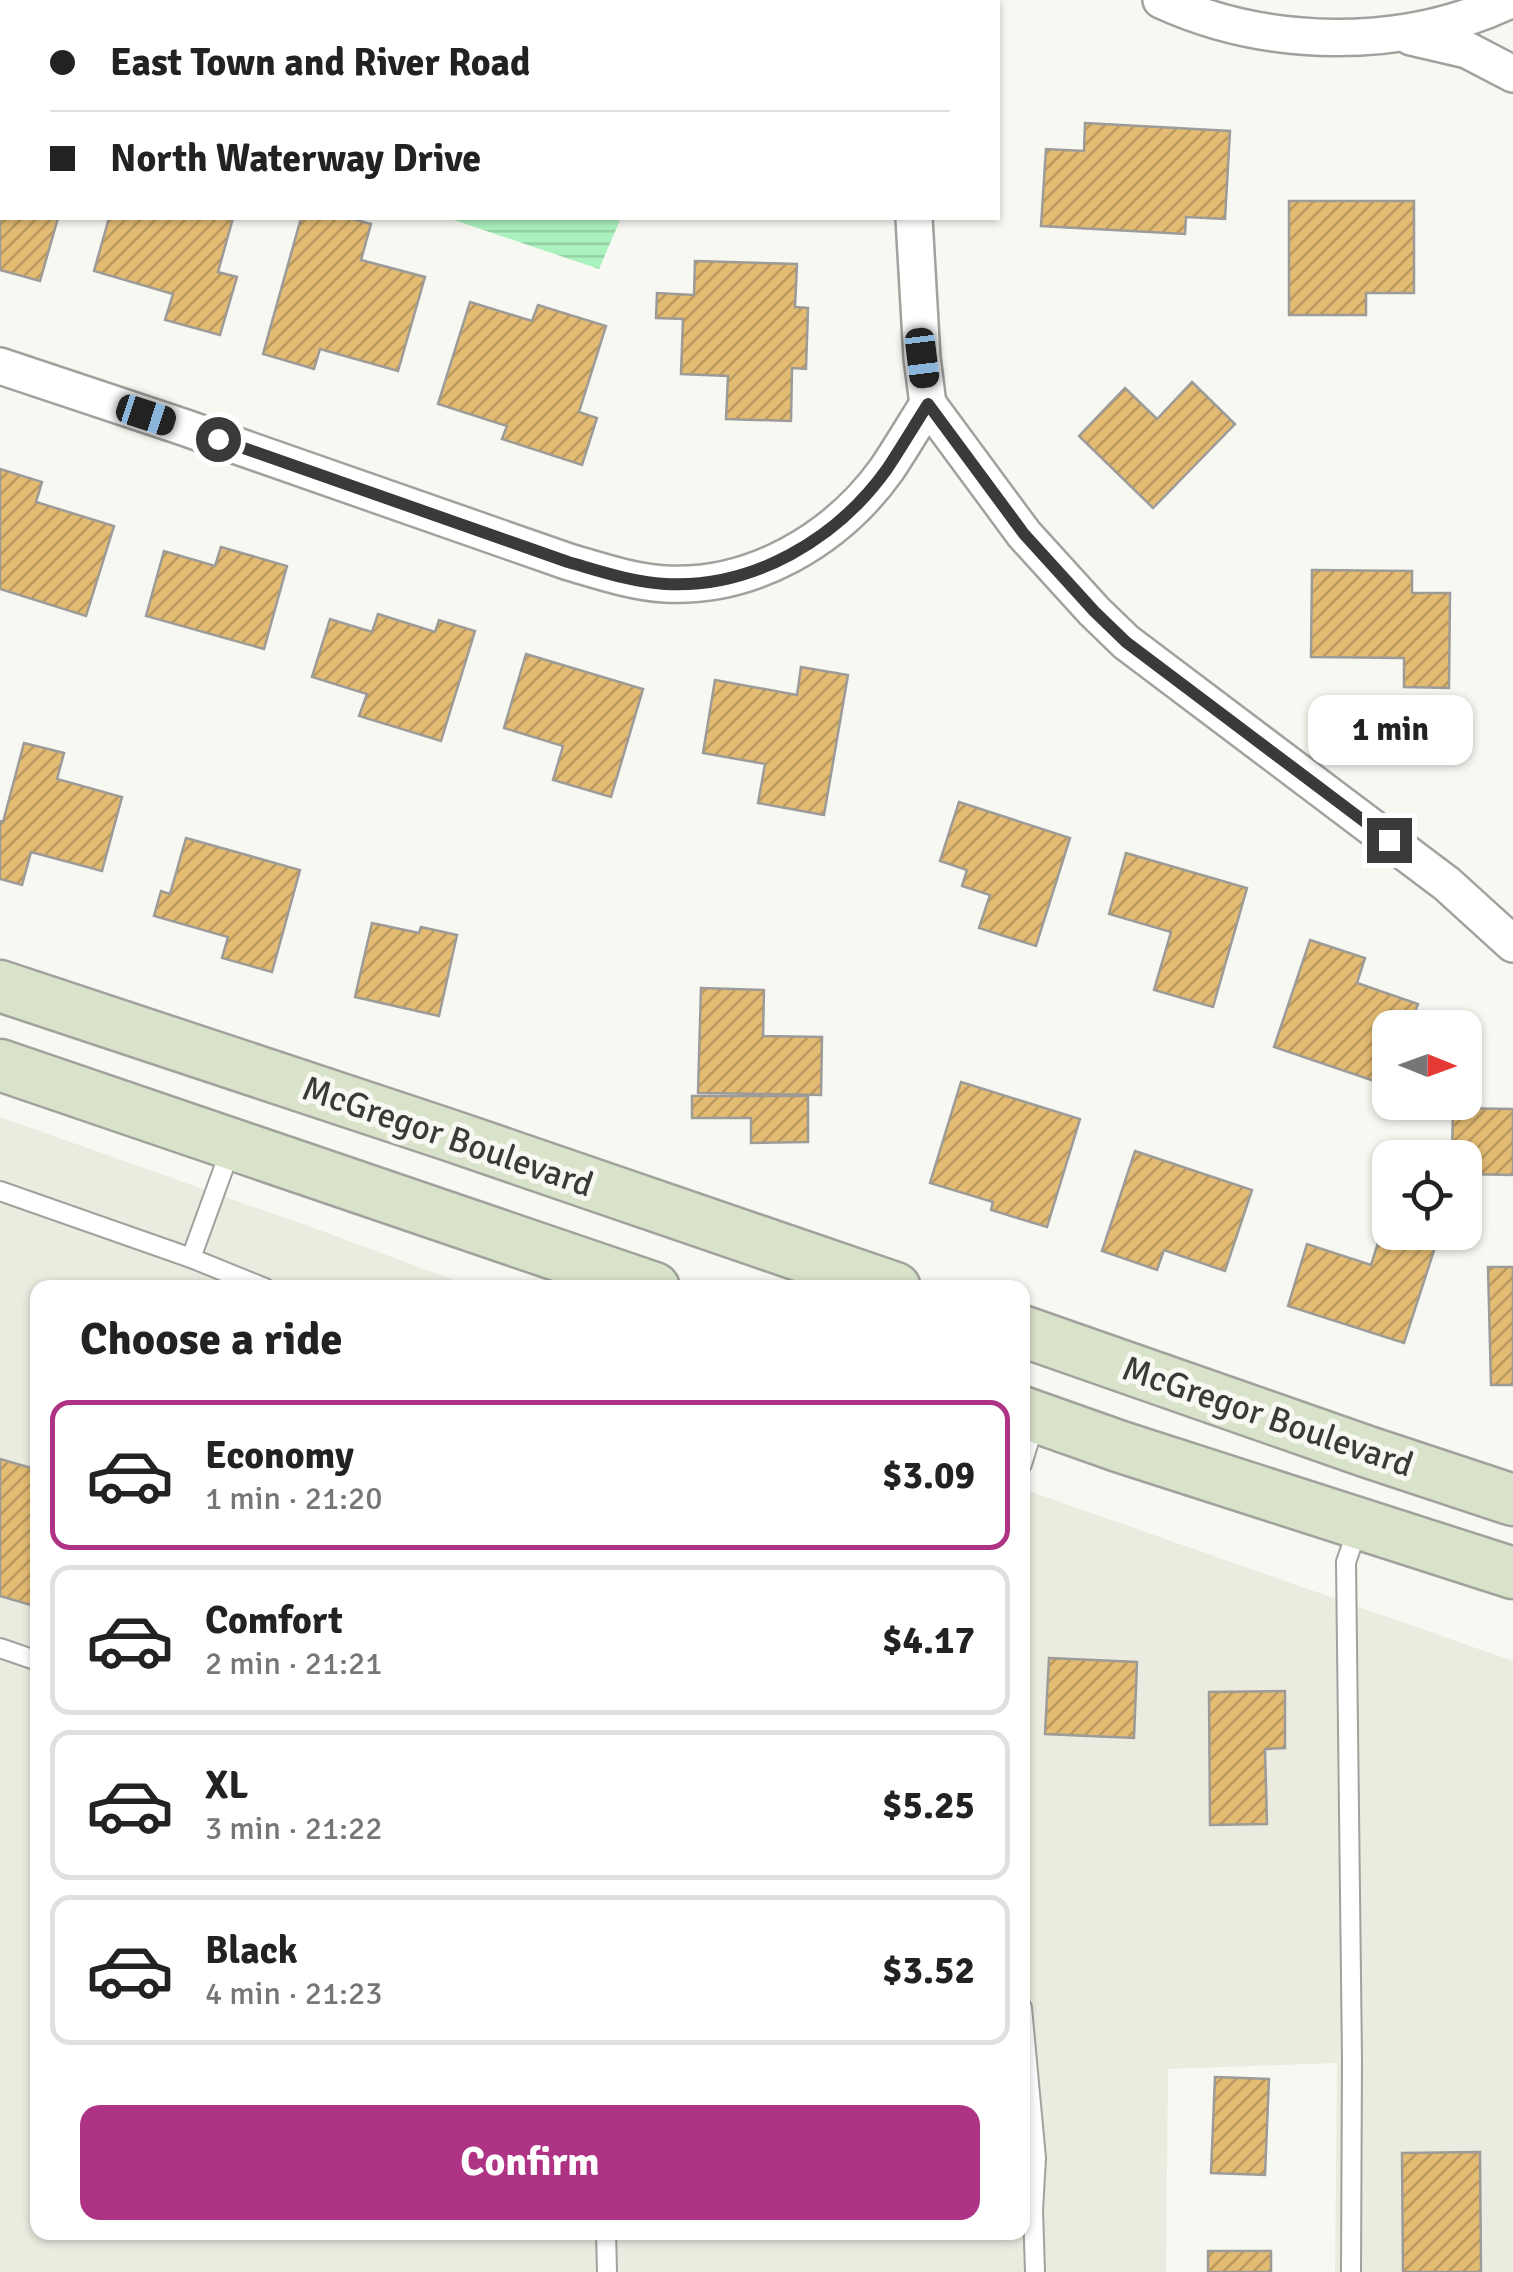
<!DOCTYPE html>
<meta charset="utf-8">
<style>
body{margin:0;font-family:Signika,sans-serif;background:#f6f6f6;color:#222;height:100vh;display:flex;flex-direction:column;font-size:38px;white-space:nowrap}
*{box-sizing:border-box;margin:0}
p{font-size:32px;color:#767676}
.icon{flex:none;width:55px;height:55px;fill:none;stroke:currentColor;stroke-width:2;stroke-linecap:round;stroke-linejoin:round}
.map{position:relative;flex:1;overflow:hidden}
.panel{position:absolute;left:30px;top:1280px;width:1000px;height:960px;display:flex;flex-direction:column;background:#fff;border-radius:20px;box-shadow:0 2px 8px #0004}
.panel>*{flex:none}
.hud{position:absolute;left:0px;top:0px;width:1000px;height:220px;box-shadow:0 2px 8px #0004;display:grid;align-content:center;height:220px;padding:0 50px;background:#fff}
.needle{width:65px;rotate:91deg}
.buttons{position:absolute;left:1372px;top:1010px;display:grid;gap:20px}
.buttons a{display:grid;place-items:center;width:110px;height:110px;border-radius:20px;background:#fff;box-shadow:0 2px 8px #0004;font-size:50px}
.end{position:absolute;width:45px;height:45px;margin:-22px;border:12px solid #3a3a38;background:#fff;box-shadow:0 0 0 5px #fff}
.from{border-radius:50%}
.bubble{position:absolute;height:70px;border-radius:20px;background:#fff;box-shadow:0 2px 8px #0004;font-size:32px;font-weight:800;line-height:70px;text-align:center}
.car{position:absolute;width:30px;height:60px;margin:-30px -15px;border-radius:12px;box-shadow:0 0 8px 2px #0007;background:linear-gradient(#222 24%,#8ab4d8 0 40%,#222 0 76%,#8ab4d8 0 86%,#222 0)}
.hud b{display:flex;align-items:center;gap:35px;height:95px;font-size:38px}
.hud b+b{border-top:2px solid #e0e0e0}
.hud i{width:25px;height:25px;background:#222}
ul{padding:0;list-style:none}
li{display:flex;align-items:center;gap:30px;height:150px;margin:0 20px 15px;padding:0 30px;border:5px solid #e0e0e0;border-radius:20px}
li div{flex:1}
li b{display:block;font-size:38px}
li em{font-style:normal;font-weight:800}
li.on{border-color:#af3385}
li>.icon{width:90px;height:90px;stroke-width:1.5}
h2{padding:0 50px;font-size:45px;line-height:120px}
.action{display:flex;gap:20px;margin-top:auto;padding:20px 50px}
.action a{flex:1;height:115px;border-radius:20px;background:#af3385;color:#fff;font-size:40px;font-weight:800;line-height:115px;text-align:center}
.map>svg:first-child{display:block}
</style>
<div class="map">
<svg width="1513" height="2272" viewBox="0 0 1513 2272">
<defs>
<pattern id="water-rules" width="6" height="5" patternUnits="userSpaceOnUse" patternTransform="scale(2.5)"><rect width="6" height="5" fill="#a9f1bd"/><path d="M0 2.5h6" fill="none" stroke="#92cfa3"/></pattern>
<pattern id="building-hatch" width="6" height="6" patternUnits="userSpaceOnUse" patternTransform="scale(2.5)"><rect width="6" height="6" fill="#e3bb73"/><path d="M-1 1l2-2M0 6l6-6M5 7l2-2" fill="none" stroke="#b9995f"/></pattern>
</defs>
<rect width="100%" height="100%" fill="#f8f8f3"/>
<!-- built -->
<polygon fill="#ecebe0" points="0,1117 322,1231 472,1287 38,1288 38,2232 1022,2232 1023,1489 1513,1661 1513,2272 1335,2272 1337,2063 1168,2069 1166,2272 0,2272"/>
<!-- water -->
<g fill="url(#water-rules)">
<polygon points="0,0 268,0 275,2 2,2 2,66 0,65"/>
<polygon points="400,0 627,0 627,2 393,2"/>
<polygon points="448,218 621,218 599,269"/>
</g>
<!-- building -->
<g fill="url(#building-hatch)" stroke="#9d9b97" stroke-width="2.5">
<polygon points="1085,123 1230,131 1225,219 1186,217 1185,234 1041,226 1046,149 1084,151"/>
<polygon points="0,133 2,134 2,218 58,218 40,281 0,270"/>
<polygon points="1289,201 1414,201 1414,293 1366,293 1366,315 1289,315"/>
<polygon points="109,218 233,218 218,272 237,277 220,335 165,320 173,294 94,271"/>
<polygon points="301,218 348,218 371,224 361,260 425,277 398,371 320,349 314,369 263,354"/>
<polygon points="695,261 797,264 795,307 808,308 806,369 792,368 791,421 726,419 728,376 681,374 683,319 656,318 657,293 694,295"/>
<polygon points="470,302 532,321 538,305 606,326 579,412 597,418 582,465 502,439 507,426 438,404"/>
<polygon points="1192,382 1235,424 1153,508 1079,436 1125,388 1157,419"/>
<polygon points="0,469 42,482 36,502 114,526 86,616 0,589"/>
<polygon points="221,547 287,566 264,649 146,616 164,551 215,566"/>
<polygon points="1312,570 1412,571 1412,593 1450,593 1449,688 1404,687 1404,658 1311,657"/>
<polygon points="378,614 435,632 439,620 475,631 441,741 359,716 367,694 312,677 330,619 372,632"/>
<polygon points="526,654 643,689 611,797 553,780 563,746 504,728"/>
<polygon points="801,667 848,675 824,815 758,803 765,764 703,753 715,680 797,695"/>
<polygon points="24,743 64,753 57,779 122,797 102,871 31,852 22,885 0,879 0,821 3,822"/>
<polygon points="959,802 1070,838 1036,946 979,928 990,895 962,886 967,870 940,861"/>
<polygon points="186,838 300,870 272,972 222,958 228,937 154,916 161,891 170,894"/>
<polygon points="1126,853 1247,888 1213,1007 1154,990 1171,932 1109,914"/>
<polygon points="372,923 419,933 421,927 457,935 439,1016 355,997"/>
<polygon points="1310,940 1365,958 1357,983 1418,1004 1409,1028 1390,1028 1389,1086 1274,1047"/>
<polygon points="701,988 764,990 763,1036 822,1037 821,1095 698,1093"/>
<polygon points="961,1082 1080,1119 1047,1227 991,1210 993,1202 930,1183"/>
<polygon points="692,1096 808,1096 808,1142 751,1143 751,1118 692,1118"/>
<polygon points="1453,1108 1513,1109 1513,1175 1465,1174 1465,1158 1452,1158"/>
<polygon points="1135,1151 1252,1190 1225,1271 1164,1250 1157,1270 1102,1251"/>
<polygon points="1390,1205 1390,1232 1440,1232 1404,1343 1288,1306 1307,1244 1371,1265"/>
<polygon points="1488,1267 1513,1267 1513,1385 1491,1385"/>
<polygon points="0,1459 38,1470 38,1607 0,1596"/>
<polygon points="1049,1658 1137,1662 1134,1738 1045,1734"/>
<polygon points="1285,1691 1285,1748 1265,1749 1267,1824 1210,1825 1209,1692"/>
<polygon points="1215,2077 1269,2079 1265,2175 1211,2173"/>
<polygon points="1480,2152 1481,2272 1403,2272 1402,2153"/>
<rect x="1208" y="2251" width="63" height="21"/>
</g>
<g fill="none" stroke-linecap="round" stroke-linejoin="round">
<!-- service casing -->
<g stroke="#a1a19d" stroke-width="22">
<g id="service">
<polyline points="231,1148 191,1258 265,1288"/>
<polyline points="0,1191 191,1258"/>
<polyline points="1022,1464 1035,1422"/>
<polyline points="0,1648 38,1661"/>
<polyline points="1022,2008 1036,2158 1033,2210 1035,2272"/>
<polyline points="606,2232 607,2272"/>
<polyline points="1351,2272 1352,2059 1346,1562 1358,1528"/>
</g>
</g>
<!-- minor casing -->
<g stroke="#a1a19d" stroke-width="40">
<g id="minor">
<path d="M1161 0C1268 49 1403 51 1510 0"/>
<polyline points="925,2 928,0"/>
<polyline points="1411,37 1467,50 1513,74"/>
<polyline points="914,218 922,358 928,404 1024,534 1094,611 1126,642 1447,884 1513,944"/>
<path d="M0 366 183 427 569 562C600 571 632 582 665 584 753 589 837 539 887 469 901 448 914 426 928 404"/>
</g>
</g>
<!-- secondary casing -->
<g stroke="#a1a19d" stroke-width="55">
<g id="secondary">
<polyline points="0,986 449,1135 895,1288"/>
<polyline points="0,1065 654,1288"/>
<polyline points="1022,1331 1368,1452 1513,1500"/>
<polyline points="1022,1412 1121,1447 1513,1573"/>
</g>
</g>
<!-- service -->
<use href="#service" stroke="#fff" stroke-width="18"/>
<!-- minor -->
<use href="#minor" stroke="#fff" stroke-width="35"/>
<!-- secondary -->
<use href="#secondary" stroke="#d8e3c9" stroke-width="50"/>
</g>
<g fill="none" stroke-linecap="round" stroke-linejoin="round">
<!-- route -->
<path stroke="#3a3a38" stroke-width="12" d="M218 439 568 562C600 571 632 582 665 584 753 589 837 539 887 469 901 448 914 426 928 404L1024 534 1094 611 1126 642 1389 840"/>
</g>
<g text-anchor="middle" stroke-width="10" stroke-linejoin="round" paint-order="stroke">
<!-- street labels -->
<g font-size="35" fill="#3a3a38" stroke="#f8f8f3">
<text transform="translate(448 1136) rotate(19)" y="12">McGregor Boulevard</text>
<text transform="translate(1268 1416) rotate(19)" y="12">McGregor Boulevard</text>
</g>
</g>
</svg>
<div class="buttons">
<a><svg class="needle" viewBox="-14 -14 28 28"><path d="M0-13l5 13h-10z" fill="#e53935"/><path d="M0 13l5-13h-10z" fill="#767676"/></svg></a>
<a><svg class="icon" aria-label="locate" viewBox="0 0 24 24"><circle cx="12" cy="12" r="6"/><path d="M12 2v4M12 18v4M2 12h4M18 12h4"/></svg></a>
</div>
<i class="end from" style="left:218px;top:439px"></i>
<i class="end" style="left:1389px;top:840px"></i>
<div class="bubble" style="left:1308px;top:695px;width:165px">1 min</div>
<i class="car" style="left:922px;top:358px;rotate:173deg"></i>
<i class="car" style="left:146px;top:415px;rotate:108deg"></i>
<div class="hud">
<b><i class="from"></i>East Town and River Road</b>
<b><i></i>North Waterway Drive</b>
</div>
<section class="panel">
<h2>Choose a ride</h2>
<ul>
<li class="on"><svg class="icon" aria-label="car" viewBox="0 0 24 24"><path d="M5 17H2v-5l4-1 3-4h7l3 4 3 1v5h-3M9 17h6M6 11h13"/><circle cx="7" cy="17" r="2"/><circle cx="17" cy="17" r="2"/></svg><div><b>Economy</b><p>1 min · 21:20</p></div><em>$3.09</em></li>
<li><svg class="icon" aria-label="car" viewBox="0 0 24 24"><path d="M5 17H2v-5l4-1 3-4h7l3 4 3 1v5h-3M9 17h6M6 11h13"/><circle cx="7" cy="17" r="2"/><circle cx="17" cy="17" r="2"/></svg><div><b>Comfort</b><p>2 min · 21:21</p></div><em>$4.17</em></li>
<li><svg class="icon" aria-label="car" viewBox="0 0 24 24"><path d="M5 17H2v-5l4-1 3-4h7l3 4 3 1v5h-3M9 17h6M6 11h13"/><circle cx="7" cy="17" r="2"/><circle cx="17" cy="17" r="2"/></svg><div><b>XL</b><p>3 min · 21:22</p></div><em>$5.25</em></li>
<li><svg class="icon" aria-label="car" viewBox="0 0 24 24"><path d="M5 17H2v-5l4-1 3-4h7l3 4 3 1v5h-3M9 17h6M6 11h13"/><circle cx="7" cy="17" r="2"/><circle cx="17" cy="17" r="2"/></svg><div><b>Black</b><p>4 min · 21:23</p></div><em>$3.52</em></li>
</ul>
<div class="action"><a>Confirm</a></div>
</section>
</div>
